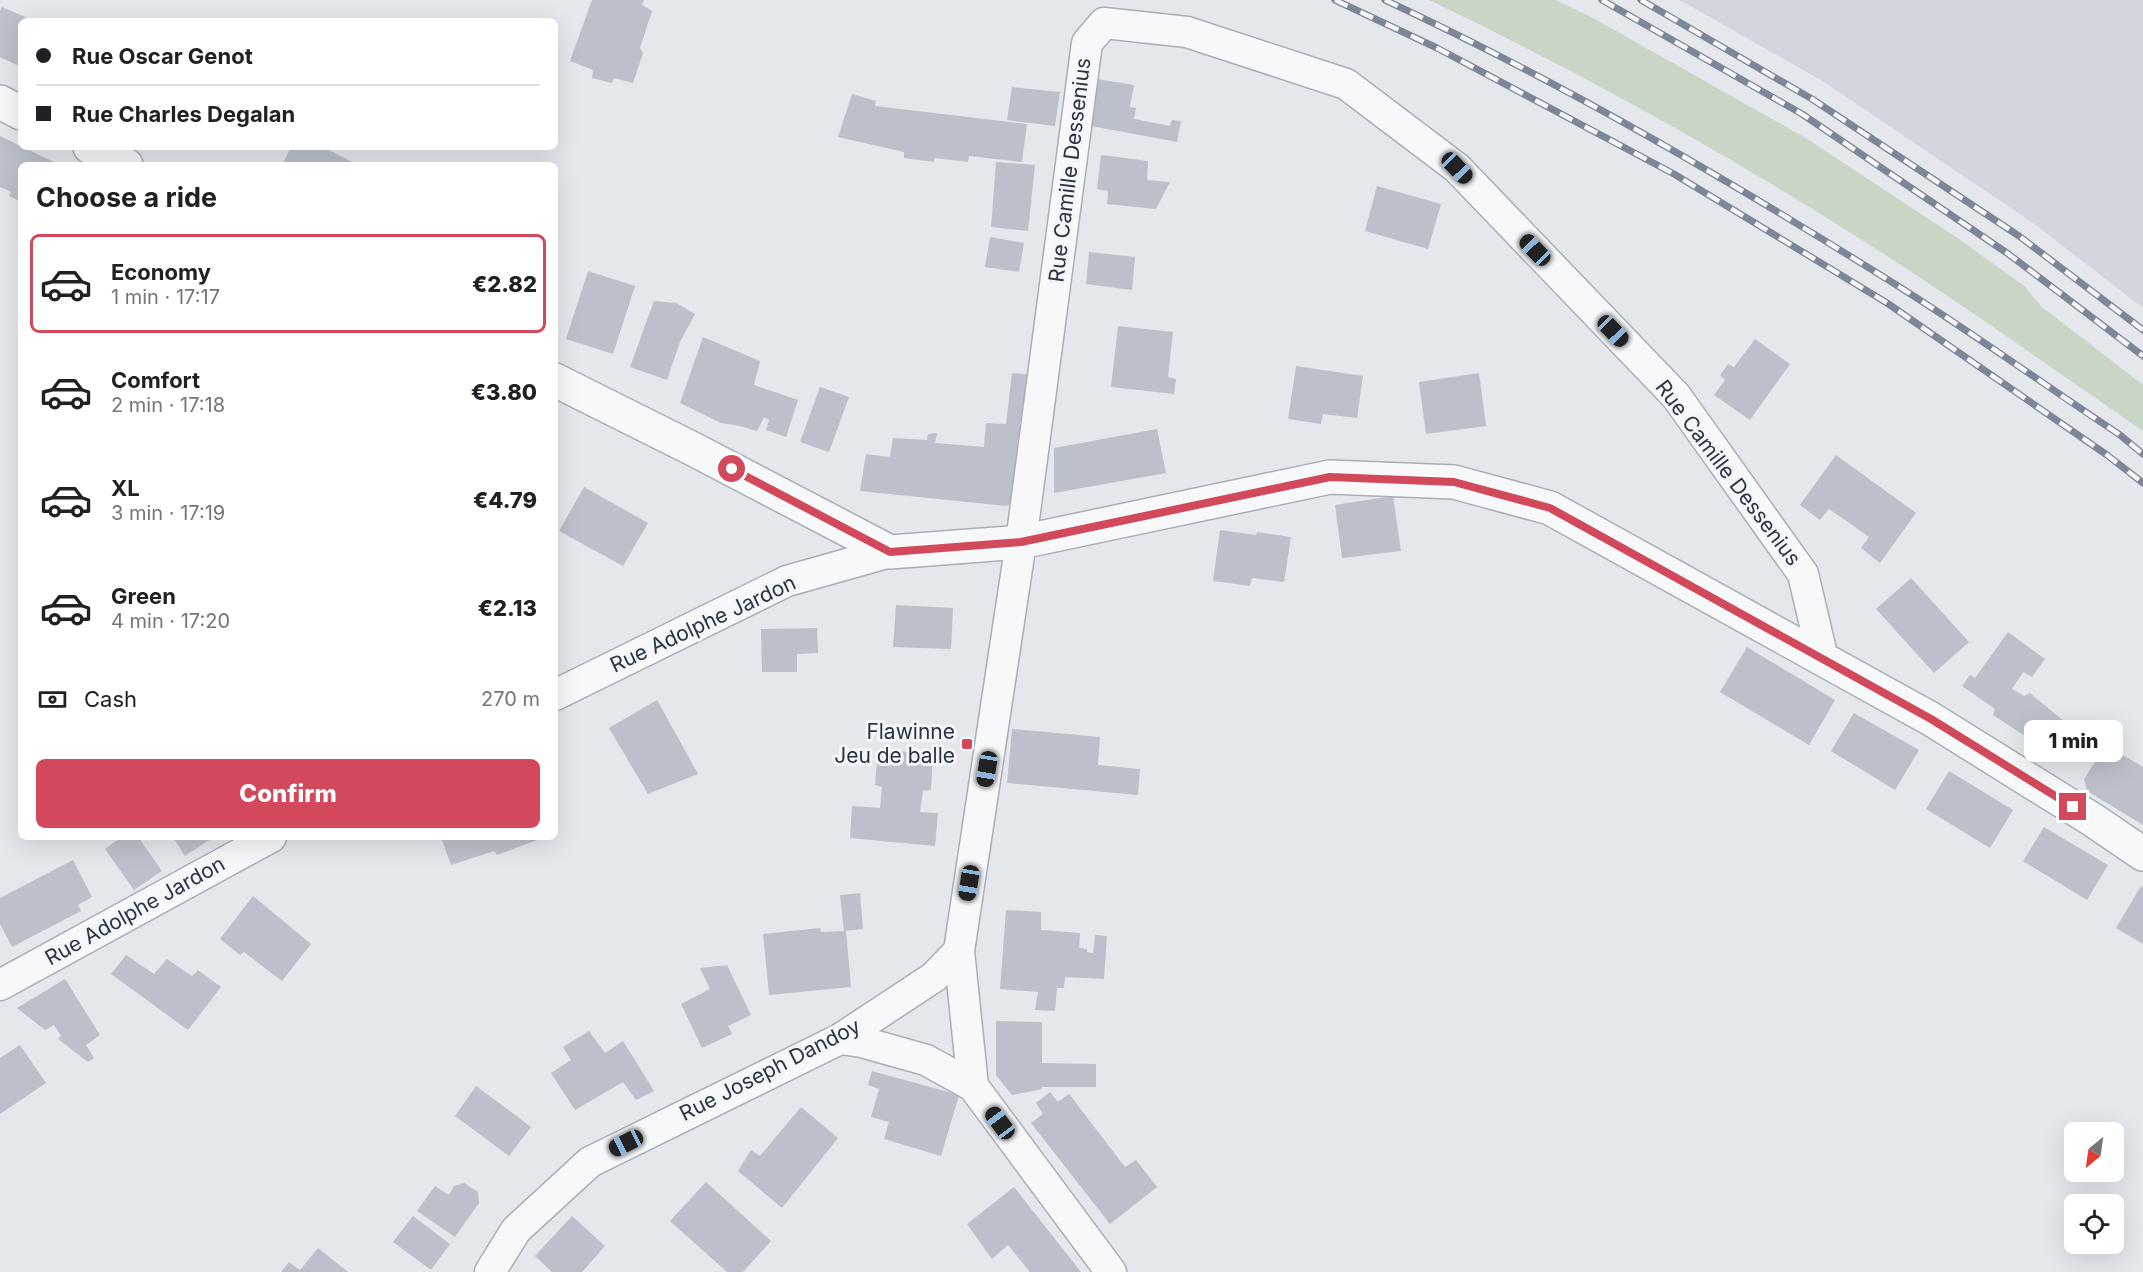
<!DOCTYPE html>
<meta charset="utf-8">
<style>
body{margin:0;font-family:Inter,sans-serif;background:#f2f2f2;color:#202124;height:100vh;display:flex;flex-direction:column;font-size:22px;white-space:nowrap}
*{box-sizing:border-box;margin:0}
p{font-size:20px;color:#757577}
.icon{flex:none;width:33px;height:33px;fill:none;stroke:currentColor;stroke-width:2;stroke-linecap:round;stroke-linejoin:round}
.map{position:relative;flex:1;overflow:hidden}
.details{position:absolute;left:18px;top:162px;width:540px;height:678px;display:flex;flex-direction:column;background:#fff;border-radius:9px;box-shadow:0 6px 24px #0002}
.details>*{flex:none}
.hud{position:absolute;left:18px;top:18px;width:540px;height:132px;border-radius:9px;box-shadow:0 6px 24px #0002;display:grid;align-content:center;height:132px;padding:0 18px;background:#fff}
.needle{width:39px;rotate:209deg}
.fabs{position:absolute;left:2064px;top:1122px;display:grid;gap:12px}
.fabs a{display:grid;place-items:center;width:60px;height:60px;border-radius:9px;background:#fff;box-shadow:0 6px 24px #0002;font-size:30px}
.end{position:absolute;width:27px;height:27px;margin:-14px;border:8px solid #d1495b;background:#fff;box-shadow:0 0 0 3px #fff}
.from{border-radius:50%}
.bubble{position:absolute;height:42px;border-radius:9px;background:#fff;box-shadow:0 6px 24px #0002;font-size:20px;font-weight:800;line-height:42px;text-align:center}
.car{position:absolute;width:18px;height:36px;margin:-18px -9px;border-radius:8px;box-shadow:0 0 4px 2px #0007;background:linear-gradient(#222 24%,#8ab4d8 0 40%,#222 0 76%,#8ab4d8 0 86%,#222 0)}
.hud b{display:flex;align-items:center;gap:21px;height:57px;font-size:22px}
.hud b+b{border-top:2px solid #e0e0e0}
.hud i{width:15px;height:15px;background:#202124}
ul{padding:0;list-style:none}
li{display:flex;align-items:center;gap:18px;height:99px;margin:0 12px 9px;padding:0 6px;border:3px solid transparent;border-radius:9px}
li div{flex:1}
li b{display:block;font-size:22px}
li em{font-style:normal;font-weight:800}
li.active{border-color:#d1495b}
li>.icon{width:54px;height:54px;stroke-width:1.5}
h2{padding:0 18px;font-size:27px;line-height:72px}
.pay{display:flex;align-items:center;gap:15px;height:66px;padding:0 18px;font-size:22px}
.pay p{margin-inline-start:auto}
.button{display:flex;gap:12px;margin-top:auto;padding:12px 18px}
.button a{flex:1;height:69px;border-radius:9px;background:#d1495b;color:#fff;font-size:24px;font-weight:800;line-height:69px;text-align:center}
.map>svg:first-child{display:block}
</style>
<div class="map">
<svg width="2143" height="1272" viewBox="0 0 2143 1272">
<rect width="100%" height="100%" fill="#e4e7ec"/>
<!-- built -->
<polygon fill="#d2d6de" points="1680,0 2143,0 2143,308 2036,225 1824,82"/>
<!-- green -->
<path fill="#c9d6c5" d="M1429 0H1556L1593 18 1804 137 1959 239 2024 286 2042 307 2143 385V431C2039 359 1935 285 1827 218 1699 138 1565 65 1429 0Z"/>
<!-- building -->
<g fill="#bbc0ca">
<polygon points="592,0 644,0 642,5 652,11 640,48 643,53 633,83 614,78 612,83 592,78 593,70 570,61"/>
<polygon points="2,7 34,21 21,21 21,67 0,57 0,11"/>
<polygon points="1097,79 1134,85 1130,107 1136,108 1134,119 1170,126 1172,120 1181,121 1177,142 1091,126"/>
<polygon points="1012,87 1060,92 1055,126 1007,120"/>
<polygon points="852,94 876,101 875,106 1027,124 1022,162 969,156 968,162 935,158 934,162 904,158 904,152 838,137"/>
<polygon points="0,136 60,165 21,165 21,202 9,196 11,192 0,187"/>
<polygon points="291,147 323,147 358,165 282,165"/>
<polygon points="1101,155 1148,161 1147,180 1170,182 1156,209 1107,204 1108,191 1097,189"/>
<polygon points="996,162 1035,165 1028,231 991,227"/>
<polygon points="1377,186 1441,204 1428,249 1365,231"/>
<polygon points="990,237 1024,243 1019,272 985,267"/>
<polygon points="1089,252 1135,257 1132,290 1086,284"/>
<polygon points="588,271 635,286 613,354 566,339"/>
<polygon points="654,301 676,303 695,314 680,342 667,380 630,367"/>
<polygon points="1118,326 1173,332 1168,377 1176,379 1174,394 1111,387"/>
<polygon points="703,337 760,361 754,385 798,400 786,437 766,430 769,420 764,417 757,431 740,426 721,423 680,403"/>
<polygon points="1755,339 1790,364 1750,420 1714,395 1725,380 1720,375 1728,364 1734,367"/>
<polygon points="1296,366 1363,376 1357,418 1323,414 1321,424 1288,419"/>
<polygon points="1012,373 1038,375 1016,501 1006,506 860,491 866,454 890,457 893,438 927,440 928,434 937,433 935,443 984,447 986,423 1006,424"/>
<polygon points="1479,373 1486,426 1426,434 1419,382"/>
<polygon points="820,387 849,397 829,452 800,442"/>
<polygon points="1157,429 1166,473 1054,493 1054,448"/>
<polygon points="1836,455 1916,513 1880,563 1861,548 1869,537 1848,522 1829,509 1820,520 1800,505"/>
<polygon points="584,487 648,523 623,566 559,531"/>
<polygon points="1393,496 1401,551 1342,558 1335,505"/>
<polygon points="1220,530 1256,535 1257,532 1291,537 1284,582 1252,578 1250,586 1213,581"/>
<polygon points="1911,578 1969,642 1934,673 1876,609"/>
<polygon points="896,605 953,608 951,649 893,647"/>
<polygon points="817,628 818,653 797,654 797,672 762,672 761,629"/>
<polygon points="2008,632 2045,659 2032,677 2023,672 2012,689 2024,696 2030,693 2077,732 2059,758 1993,715 1995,709 1962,686 1970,675 1975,678"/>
<polygon points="1747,647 1835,700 1809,745 1720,692"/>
<polygon points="657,700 698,774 648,794 609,728"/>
<polygon points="1854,713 1919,750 1895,790 1831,751"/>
<polygon points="1012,729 1100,737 1098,765 1140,769 1138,795 1007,783"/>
<polygon points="2106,745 2143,767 2143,825 2087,791 2084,779"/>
<polygon points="878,749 933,754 931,790 923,791 920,812 938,813 935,846 850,838 852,806 880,808 882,787 875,785"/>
<polygon points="1949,771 2013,810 1990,848 1926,809"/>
<polygon points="2044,827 2108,865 2087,900 2023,861"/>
<polygon points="122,837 138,837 162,871 134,890 105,849"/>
<polygon points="173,837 214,837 185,856"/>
<polygon points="441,837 545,837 497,855 494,851 451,865"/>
<polygon points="73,860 92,897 78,905 81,911 12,947 0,924 0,898"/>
<polygon points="2141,886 2143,887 2143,944 2116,928"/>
<polygon points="860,893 863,929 844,931 840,895"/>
<polygon points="253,896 311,944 282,981 244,952 240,955 220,939"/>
<polygon points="1006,910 1041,912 1041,930 1080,933 1079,948 1087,949 1087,952 1093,953 1095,935 1107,936 1104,979 1065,977 1064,988 1057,988 1055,1011 1035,1010 1038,992 1000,989"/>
<polygon points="820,928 821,932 846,931 851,987 769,995 763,934"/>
<polygon points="126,955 154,974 167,959 192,976 198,970 221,987 188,1030 111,974"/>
<polygon points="727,965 751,1015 728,1026 732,1034 702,1048 681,1004 710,989 700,968"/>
<polygon points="65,979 100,1035 86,1045 94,1058 88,1062 58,1039 61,1036 54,1025 45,1030 17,1008"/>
<polygon points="996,1021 1042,1022 1042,1063 1096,1064 1096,1087 1042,1087 1042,1089 1012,1095 996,1075"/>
<polygon points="589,1031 605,1053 623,1041 654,1091 636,1100 623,1082 575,1110 551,1073 571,1060 563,1047"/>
<polygon points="20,1045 46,1083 0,1114 0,1058"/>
<polygon points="872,1071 959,1095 941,1156 884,1139 889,1122 871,1117 879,1089 868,1085"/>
<polygon points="476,1086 531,1127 509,1156 455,1116"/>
<polygon points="1050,1092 1058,1102 1069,1094 1125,1167 1136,1160 1157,1187 1110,1224 1031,1123 1043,1114 1036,1103"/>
<polygon points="801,1107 838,1138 782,1208 738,1171 751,1150 760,1156"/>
<polygon points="706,1182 771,1241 743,1272 727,1272 670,1221"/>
<polygon points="464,1183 478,1192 479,1203 455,1237 417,1211 435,1186 449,1195 454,1186"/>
<polygon points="1014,1187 1055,1239 1081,1272 1030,1272 1008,1245 992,1259 967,1224"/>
<polygon points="413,1216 450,1244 431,1270 393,1242"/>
<polygon points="572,1216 605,1246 582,1272 552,1272 535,1256"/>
<polygon points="318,1248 348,1272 281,1272 289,1262 300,1270"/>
</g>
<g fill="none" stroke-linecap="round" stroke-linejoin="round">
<!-- minor casing -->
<g stroke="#a9aeb7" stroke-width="33">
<g id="minor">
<polyline points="555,695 787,581 890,552"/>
<polyline points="959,951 973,1086"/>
<polyline points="0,985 271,837"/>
<polyline points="840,1039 862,1042 926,1060 973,1086 1111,1272"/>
<polyline points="490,1272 516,1230 590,1162 840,1039 934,977 959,951 1021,542 1087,43 1104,23 1187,32 1346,84 1457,168 1676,396 1803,574 1823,659"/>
</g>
</g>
<!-- tertiary casing -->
<g stroke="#a9aeb7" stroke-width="36">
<g id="tertiary">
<polyline points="0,102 21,113"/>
<polyline points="90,147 126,165"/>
<polyline points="555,380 693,449 890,552 1021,542 1330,477 1454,482 1550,508 1931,719 2093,820 2143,854"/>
</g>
</g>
<!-- minor -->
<use href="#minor" stroke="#f7f8fa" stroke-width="30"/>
<!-- tertiary -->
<use href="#tertiary" stroke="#f7f8fa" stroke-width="33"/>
<!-- rail casing -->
<g stroke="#7d8696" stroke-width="7">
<g id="rail">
<polyline points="1335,0 1437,48 1674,174 1887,303 2107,455 2143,483"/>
<path d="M1385 0C1563 83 1732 182 1898 286 1974 334 2046 386 2120 435L2143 454"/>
<polyline points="1602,0 1802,114 2007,253 2143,356"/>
<polyline points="1641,0 1812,99 2019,236 2143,330"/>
</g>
</g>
<!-- rail -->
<use href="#rail" stroke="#f4f6f9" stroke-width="4.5" stroke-dasharray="14" stroke-linecap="butt"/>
</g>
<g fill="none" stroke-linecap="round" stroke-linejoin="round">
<!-- route -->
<polyline stroke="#d1495b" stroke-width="8" points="732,469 890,552 1021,542 1330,477 1454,482 1550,508 1931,719 2073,807"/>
</g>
<!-- markers -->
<rect fill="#d1495b" stroke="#f4f6f9" stroke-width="2" x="961" y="738" width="12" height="12" rx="3"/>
<g text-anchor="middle" stroke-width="6" stroke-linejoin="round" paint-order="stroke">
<!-- street labels -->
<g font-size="21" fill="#2b3445" stroke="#f4f6f9">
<text transform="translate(1070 170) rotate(-83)" y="7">Rue Camille Dessenius</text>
<text transform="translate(1728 473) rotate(53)" y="7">Rue Camille Dessenius</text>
<text transform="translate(703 624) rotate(-25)" y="7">Rue Adolphe Jardon</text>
<text transform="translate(135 911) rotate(-29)" y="7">Rue Adolphe Jardon</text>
<text transform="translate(770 1070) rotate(-27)" y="7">Rue Joseph Dandoy</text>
</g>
<!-- poi labels -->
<g font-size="21" fill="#2b3445" stroke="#f4f6f9" text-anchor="end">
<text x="955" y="739">Flawinne<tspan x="955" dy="24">Jeu de balle</tspan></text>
</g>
</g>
</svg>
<div class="fabs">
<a><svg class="needle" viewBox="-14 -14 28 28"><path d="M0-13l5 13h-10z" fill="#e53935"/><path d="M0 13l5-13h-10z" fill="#757577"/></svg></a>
<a><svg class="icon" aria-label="locate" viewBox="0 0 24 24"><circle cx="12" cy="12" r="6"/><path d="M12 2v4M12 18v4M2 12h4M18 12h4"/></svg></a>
</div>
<i class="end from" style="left:732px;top:469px"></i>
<i class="end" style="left:2073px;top:807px"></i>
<div class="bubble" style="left:2024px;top:720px;width:99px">1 min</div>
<i class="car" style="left:1457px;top:168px;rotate:136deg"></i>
<i class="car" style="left:1535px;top:250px;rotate:316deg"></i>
<i class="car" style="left:1613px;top:331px;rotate:136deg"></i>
<i class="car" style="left:987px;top:769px;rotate:189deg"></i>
<i class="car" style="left:969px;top:883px;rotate:189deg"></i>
<i class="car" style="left:1000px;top:1123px;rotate:323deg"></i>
<i class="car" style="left:626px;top:1143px;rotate:243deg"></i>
<div class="hud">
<b><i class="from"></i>Rue Oscar Genot</b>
<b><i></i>Rue Charles Degalan</b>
</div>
<section class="details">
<h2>Choose a ride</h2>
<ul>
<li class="active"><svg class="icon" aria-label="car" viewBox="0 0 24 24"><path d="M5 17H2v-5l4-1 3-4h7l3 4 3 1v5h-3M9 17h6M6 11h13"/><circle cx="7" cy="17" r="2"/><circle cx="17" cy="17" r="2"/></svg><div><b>Economy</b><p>1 min · 17:17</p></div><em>€2.82</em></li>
<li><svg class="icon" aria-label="car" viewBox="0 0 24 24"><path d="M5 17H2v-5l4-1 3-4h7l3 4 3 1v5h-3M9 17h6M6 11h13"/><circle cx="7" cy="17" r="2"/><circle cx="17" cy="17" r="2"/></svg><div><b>Comfort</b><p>2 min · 17:18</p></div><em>€3.80</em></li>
<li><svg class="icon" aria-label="car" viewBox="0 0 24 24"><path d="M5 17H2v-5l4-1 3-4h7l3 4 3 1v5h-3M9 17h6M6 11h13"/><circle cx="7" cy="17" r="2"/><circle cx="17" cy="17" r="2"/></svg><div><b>XL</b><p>3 min · 17:19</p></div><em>€4.79</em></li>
<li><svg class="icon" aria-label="car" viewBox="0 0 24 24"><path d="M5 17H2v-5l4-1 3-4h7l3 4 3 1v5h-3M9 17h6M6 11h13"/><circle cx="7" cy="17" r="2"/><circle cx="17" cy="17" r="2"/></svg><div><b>Green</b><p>4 min · 17:20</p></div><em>€2.13</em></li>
</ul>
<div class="pay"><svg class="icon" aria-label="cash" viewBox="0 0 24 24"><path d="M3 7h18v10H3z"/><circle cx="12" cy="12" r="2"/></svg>Cash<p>270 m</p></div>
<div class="button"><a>Confirm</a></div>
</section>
</div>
